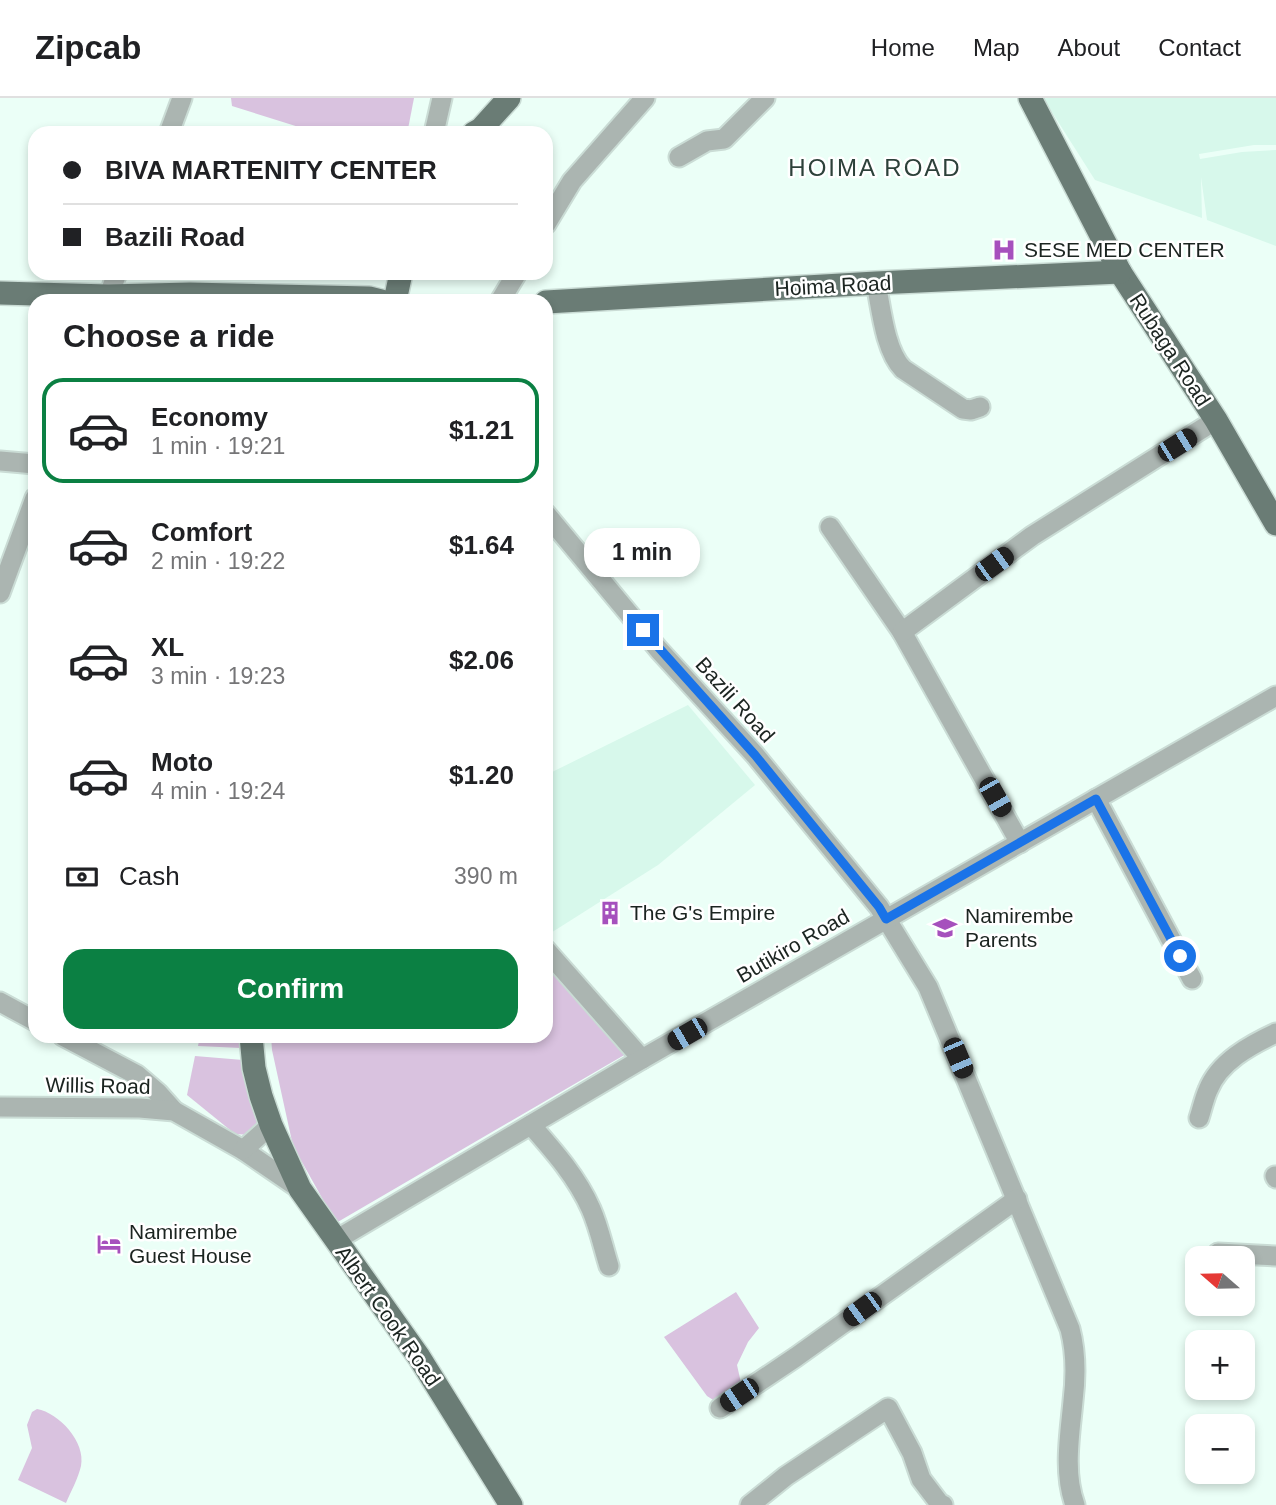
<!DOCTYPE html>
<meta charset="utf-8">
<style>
body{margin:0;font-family:Arial,sans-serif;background:#f2f2f2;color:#202124;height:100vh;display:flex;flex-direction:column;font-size:26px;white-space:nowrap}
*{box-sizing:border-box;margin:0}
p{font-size:23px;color:#757577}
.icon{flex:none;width:38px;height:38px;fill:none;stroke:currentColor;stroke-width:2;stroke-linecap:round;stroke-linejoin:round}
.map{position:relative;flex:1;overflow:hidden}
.details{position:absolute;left:28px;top:196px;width:525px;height:749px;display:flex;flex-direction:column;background:#fff;border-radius:21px;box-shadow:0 4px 10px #0003}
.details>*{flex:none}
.top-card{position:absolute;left:28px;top:28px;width:525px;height:154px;border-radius:21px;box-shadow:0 4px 10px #0003;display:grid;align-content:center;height:154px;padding:0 35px;background:#fff}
.needle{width:46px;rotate:290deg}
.tools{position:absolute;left:1185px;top:1148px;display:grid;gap:14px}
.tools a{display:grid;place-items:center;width:70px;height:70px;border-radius:14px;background:#fff;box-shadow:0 4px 10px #0003;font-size:35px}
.end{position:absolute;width:32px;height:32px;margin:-16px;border:9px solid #1a73e8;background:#fff;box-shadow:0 0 0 4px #fff}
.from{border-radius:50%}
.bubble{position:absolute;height:49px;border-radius:21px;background:#fff;box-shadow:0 4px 10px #0003;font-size:23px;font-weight:800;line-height:49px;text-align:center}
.car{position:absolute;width:21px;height:42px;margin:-21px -10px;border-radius:9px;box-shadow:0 0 5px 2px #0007;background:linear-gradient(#222 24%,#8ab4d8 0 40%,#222 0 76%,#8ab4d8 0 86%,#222 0)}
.top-card b{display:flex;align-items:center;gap:24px;height:66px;font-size:26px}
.top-card b+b{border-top:2px solid #e0e0e0}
.top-card i{width:18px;height:18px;background:#202124}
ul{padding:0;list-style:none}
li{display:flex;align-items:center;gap:21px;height:105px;margin:0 14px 10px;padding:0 21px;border:4px solid transparent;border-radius:21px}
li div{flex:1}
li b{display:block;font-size:26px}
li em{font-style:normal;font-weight:800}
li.selected{border-color:#0b8043}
li>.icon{width:63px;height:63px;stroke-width:1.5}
h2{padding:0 35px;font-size:32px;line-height:84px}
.pay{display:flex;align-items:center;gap:18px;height:77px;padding:0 35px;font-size:26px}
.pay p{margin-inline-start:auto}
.button{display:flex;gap:14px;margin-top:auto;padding:14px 35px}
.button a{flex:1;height:80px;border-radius:21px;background:#0b8043;color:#fff;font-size:28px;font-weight:800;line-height:80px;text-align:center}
header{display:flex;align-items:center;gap:42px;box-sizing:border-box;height:98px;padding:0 35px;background:#fff;border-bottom:2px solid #e0e0e0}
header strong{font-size:33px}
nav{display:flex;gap:38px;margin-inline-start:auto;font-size:24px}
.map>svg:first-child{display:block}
</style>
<header>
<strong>Zipcab</strong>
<nav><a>Home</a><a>Map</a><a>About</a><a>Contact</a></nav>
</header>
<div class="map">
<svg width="1276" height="1407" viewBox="0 0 1276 1407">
<rect width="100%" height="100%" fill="#ebfff7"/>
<!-- built -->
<g fill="#d7f8eb">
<polygon points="1043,0 1276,0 1276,47 1254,47 1199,56 1200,61 1242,54 1276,52 1276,148 1207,122 1201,79 1202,120 1095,82"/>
<polygon points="688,607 755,687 658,767 546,838 546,677"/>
</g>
<!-- green -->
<g fill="#d9c2df">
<polygon points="231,0 414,0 408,31 397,35 318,35 232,8"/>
<polygon points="546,866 626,956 336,1125 293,1048 272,952 271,938 546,938"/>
<polygon points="200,938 239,938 241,950 198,948"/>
<polygon points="195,958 243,962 259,1027 251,1037 235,1036 187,997"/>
<polygon points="736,1194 759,1230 748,1244 737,1267 741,1285 718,1305 707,1298 664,1239"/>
<path d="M37 1311C59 1315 86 1344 81 1368 78 1381 71 1393 66 1405L18 1382 32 1350 27 1327 32 1314Z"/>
</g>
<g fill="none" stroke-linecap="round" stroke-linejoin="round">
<!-- minor casing -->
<g stroke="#cadcd5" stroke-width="23">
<g id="minor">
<polyline points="169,35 182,0"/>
<polyline points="434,35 442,0"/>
<polyline points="679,59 707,43 724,41 765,0"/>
<polyline points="546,126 572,83 645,0"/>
<path d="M876 185C881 210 885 253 903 271L963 311 971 312 980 309"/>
<polyline points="107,203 117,175"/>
<polyline points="500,203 517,175"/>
<polyline points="0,363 35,366"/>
<path d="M546 416 659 552 755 657 879 809 928 889 1070 1231C1076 1254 1076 1279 1073 1303 1070 1336 1063 1374 1075 1407"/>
<polyline points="830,429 902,534 1020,745"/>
<polyline points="0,495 35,400"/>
<polyline points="902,534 1032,438 1216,322"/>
<polyline points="1096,701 1192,881"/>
<polyline points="546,852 642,961"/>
<polyline points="0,904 35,923"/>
<polyline points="63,938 137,977 158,995 174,1013"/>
<polyline points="0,1009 140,1010 174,1013 243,1052 300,1091"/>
<path d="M1199 1020C1202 1011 1204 1001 1208 992 1219 964 1250 947 1276 935"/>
<path d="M531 1027C553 1052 577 1079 591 1111 599 1129 603 1149 609 1168"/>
<polyline points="243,1052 271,1027"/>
<polyline points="1275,1078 1276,1080"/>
<polyline points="336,1142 642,961 1276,598"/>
<polyline points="1218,1155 1276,1158"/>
<polyline points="720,1310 796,1259 1017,1101"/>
<polyline points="750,1407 786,1378 888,1310 912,1355 921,1381 940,1406 943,1407"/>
</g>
</g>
<!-- major casing -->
<g stroke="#cadcd5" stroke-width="26">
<g id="major">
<polyline points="1030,0 1120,174 1216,322 1276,426"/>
<polyline points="474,35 481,31 509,0"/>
<polyline points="0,195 108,198 190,196 369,200 381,203"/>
<polyline points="395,203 401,175"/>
<polyline points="546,204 876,185 1120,174"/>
<polyline points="251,938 254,970 261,998 271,1027 300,1091 419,1259 511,1407"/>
</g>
</g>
<!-- minor -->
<use href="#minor" stroke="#abb5b1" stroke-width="19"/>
<!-- major -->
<use href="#major" stroke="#6a7c75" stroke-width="23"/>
</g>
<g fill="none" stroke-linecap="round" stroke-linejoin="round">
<!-- route -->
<polyline stroke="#1a73e8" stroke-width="9" points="643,532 755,657 879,809 886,821 1096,701 1180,858"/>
</g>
<!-- icons -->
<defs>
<g id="hospital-bare" transform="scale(1.89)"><path d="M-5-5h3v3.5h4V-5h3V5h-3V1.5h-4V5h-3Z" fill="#a650bd" stroke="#fff" stroke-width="2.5" paint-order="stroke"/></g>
<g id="building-bare" transform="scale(1.89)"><path d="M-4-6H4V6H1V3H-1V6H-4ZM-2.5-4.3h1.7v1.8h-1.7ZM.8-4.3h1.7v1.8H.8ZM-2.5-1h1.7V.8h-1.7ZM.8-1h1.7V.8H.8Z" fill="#a650bd" stroke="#fff" stroke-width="2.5" paint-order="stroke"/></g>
<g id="school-bare" transform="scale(1.89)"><path d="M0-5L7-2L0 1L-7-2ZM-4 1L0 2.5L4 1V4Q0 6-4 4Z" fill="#a650bd" stroke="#fff" stroke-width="2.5" paint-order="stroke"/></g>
<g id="hotel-bare" transform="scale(1.89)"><path d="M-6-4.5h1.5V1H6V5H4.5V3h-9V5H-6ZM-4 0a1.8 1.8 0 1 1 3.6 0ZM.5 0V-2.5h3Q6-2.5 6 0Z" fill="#a650bd" stroke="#fff" stroke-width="2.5" paint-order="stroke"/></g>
</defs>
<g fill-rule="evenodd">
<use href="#hospital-bare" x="1004" y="152"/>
<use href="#building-bare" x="610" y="815"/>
<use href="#school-bare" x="945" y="830"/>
<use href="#hotel-bare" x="109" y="1146"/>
</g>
<g text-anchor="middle" stroke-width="5" stroke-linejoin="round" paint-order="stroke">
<!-- poi labels -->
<g font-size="21" fill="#1b2420" stroke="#fff" text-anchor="start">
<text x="1024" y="159">SESE MED CENTER</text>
<text x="630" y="822">The G's Empire</text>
<text x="965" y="825">Namirembe<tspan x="965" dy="24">Parents</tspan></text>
<text x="129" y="1141">Namirembe<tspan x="129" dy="24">Guest House</tspan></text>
</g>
<!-- street labels -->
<g font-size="21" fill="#1b2420" stroke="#fff">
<text transform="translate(833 188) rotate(-3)" y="7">Hoima Road</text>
<text transform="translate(1170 252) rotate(57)" y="7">Rubaga Road</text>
<text transform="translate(735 602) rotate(48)" y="7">Bazili Road</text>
<text transform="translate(793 848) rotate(-30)" y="7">Butikiro Road</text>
<text transform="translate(98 988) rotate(1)" y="7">Willis Road</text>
<text transform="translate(388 1218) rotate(55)" y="7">Albert Cook Road</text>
</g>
<!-- quarter labels -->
<g font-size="24" letter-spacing="2" fill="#2d413a" stroke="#fff">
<text x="875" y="78">HOIMA ROAD</text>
</g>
</g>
</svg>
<div class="tools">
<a><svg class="needle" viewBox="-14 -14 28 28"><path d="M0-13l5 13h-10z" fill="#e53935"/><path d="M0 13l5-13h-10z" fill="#757577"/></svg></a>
<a>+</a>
<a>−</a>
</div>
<i class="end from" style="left:1180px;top:858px"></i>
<i class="end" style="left:643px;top:532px"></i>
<div class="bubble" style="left:584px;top:430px;width:116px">1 min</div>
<i class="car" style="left:1177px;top:347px;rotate:58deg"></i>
<i class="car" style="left:994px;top:466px;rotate:54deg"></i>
<i class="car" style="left:995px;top:699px;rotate:150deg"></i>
<i class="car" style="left:687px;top:936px;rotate:240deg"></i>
<i class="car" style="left:958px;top:960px;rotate:157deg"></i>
<i class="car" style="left:862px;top:1211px;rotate:234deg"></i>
<i class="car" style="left:739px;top:1297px;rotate:236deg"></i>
<div class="top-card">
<b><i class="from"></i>BIVA MARTENITY CENTER</b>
<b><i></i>Bazili Road</b>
</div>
<section class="details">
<h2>Choose a ride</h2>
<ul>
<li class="selected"><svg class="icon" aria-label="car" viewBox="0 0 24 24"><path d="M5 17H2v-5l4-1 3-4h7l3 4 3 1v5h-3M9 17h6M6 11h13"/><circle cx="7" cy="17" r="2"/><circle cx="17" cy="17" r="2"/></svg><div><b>Economy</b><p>1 min · 19:21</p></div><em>$1.21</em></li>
<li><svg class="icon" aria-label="car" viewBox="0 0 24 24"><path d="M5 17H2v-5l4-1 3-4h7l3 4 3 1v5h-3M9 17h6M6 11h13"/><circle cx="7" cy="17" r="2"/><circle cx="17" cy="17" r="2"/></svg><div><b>Comfort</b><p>2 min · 19:22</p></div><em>$1.64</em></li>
<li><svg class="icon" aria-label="car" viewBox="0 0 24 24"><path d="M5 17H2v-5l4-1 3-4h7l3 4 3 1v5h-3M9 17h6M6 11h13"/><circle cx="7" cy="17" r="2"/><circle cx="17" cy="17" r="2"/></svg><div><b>XL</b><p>3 min · 19:23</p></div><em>$2.06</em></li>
<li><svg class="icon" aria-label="car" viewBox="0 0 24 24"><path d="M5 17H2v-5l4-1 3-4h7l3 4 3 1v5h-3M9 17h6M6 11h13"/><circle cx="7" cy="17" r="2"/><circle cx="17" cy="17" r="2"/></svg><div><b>Moto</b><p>4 min · 19:24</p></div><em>$1.20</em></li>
</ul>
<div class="pay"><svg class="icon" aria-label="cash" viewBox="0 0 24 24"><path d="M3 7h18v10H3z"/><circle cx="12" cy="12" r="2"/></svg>Cash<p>390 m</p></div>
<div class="button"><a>Confirm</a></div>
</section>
</div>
